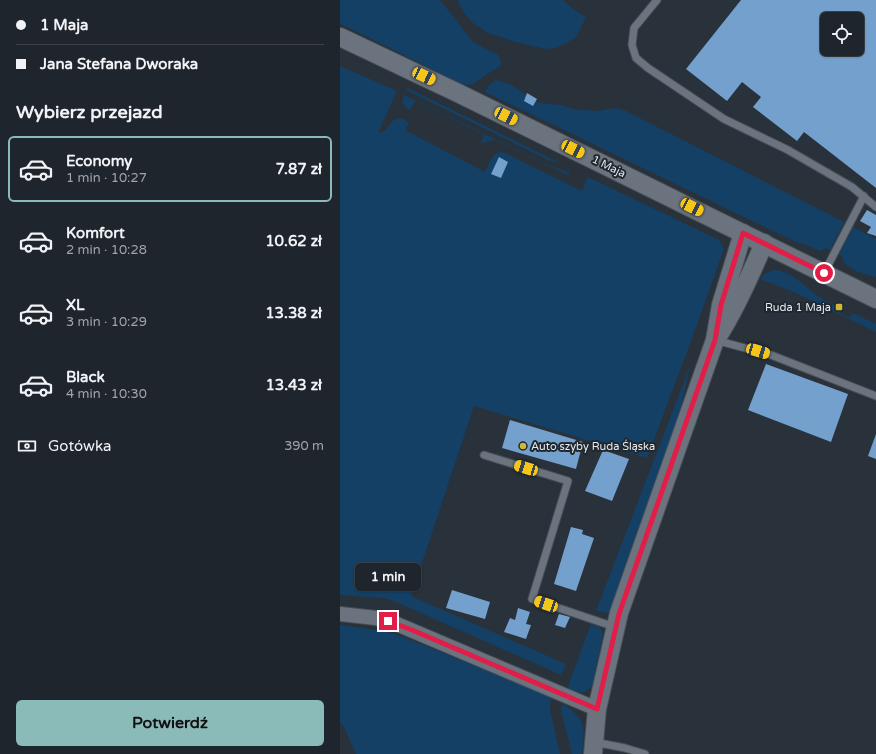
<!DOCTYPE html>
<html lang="pl">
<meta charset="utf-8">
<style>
body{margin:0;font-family:"Varela Round",sans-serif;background:#2c3138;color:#f1f3f6;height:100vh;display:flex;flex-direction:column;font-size:15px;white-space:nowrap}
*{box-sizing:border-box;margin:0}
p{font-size:13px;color:#a1a5a9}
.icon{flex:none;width:22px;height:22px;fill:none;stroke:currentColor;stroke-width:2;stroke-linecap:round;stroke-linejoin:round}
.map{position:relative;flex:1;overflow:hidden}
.side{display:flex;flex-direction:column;background:#1f252c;width:340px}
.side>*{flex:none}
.guide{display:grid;align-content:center;height:88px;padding:0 16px;background:#1f252c}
.controls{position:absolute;left:480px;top:12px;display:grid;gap:8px}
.controls a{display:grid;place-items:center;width:44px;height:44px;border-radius:6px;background:#1f252c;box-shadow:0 1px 3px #0004,0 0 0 1px #3c4248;font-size:20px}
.end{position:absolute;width:18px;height:18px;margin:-9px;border:5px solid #e11d48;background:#fff;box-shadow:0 0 0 2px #fff}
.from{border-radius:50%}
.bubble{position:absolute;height:28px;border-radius:6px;background:#1f252c;box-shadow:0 1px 3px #0004,0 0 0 1px #3c4248;font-size:13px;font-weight:700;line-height:28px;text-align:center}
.car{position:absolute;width:12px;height:24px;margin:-12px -6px;border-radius:5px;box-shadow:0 0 3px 1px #0007;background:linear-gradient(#f5c518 24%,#345 0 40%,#f5c518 0 76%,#345 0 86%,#f5c518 0)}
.guide b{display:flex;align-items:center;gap:14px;height:38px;font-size:15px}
.guide b+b{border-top:1px solid #3c4248}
.guide i{width:10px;height:10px;background:#f1f3f6}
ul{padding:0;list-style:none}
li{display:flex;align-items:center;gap:12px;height:66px;margin:0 8px 6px;padding:0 8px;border:2px solid transparent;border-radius:6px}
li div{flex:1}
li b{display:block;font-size:15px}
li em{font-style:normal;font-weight:700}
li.current{border-color:#8bbbb9}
li>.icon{width:36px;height:36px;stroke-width:1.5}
h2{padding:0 16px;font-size:18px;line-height:48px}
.pay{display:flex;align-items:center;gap:10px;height:44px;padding:0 16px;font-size:15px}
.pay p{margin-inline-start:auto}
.cta{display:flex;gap:8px;margin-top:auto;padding:8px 16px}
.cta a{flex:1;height:46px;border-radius:6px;background:#8bbbb9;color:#111;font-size:16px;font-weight:700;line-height:46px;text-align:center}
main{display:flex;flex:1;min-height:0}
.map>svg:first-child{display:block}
</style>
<main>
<section class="side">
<div class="guide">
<b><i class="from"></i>1 Maja</b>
<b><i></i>Jana Stefana Dworaka</b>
</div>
<h2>Wybierz przejazd</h2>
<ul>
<li class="current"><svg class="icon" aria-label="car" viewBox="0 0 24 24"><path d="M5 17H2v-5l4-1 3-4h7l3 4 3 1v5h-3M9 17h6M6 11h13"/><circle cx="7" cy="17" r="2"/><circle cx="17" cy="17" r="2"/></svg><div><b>Economy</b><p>1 min · 10:27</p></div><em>7.87 zł</em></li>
<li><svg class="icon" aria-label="car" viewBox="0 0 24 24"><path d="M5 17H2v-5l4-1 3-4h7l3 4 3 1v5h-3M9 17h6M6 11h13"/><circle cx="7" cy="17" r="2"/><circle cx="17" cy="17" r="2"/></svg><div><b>Komfort</b><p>2 min · 10:28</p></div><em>10.62 zł</em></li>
<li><svg class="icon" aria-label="car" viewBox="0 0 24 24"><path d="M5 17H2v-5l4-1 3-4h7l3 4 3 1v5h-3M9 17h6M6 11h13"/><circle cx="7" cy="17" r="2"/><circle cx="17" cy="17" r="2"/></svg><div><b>XL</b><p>3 min · 10:29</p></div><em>13.38 zł</em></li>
<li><svg class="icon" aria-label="car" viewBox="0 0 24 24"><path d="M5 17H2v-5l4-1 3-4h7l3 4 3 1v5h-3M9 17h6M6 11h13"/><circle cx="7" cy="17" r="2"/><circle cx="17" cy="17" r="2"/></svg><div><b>Black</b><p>4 min · 10:30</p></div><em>13.43 zł</em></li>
</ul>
<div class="pay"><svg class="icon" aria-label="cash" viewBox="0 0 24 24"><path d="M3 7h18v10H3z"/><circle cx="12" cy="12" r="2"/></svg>Gotówka<p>390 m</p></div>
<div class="cta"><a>Potwierdź</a></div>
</section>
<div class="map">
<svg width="536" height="754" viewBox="0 0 536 754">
<rect width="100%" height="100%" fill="#29313a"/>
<!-- green -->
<g fill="#144066">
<path d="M0 0H100L133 42 158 55 161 61V65L133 84 124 85C82 65 42 43 0 24Z"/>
<polygon points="117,0 223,0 234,10 246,17 236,37 227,43 216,48 205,49 176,42 148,33 133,23 125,14"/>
<path d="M0 66 57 91 38 133C52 131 47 117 63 119L69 123 65 130 145 172C149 164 152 151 163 152L242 191 248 177 379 240 384 249 350 344 307 458 134 406 71 596 226 664 221 675 54 601 44 598 0 595Z"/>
<polygon points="156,80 170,84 198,103 222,105 232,109 258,111 275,108 284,110 504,222 490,250 486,248 480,251 461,243 460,244 145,92 149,85"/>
<polygon points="68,88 222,164 208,160 66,90"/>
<polygon points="64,95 206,164 231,173 228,175 157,141 153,140 141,143 144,135 75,101 70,110 65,107 62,102"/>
<path d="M513 227 536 239V277C525 274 510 271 503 261V257L499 255Z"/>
<path d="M433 270C450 269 465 287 478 296 485 301 493 304 501 308L499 312 510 318 513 313 536 324V332L456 293 420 279 426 273Z"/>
<polygon points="351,363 335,432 271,611 267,613 256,611"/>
<path d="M251 624 260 627 263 634 253 683C247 695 237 694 227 689Z"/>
<polygon points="0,625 44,631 58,635 211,696 210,709 220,754 16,754 2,723 0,723"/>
<path d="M223 704C247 719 245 729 242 754H232L221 711V707Z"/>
</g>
<!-- building -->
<g fill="#73a0cc" fill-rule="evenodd">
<path d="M401 0H536V188L464 132 457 141 413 107 421 97 402 82 387 101 346 69ZM487 19H517V49H487Z"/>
<polygon points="187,93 197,99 193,106 184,101"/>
<polygon points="159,157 168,162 161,178 151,174"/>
<polygon points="527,210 536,215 536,236 527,233 531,227 520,221"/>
<polygon points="426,364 508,394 491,442 408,410"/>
<polygon points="170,420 243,442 236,469 162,448"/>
<polygon points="536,434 536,459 528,456"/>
<polygon points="263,450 289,459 272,501 245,491"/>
<polygon points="231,527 243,530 242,534 254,538 236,591 214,584"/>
<polygon points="112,590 150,602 145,619 106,608"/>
<polygon points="178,608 190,612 186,624 191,625 186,639 164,632 170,618 175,620"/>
<polygon points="219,614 230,617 225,628 215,625"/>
</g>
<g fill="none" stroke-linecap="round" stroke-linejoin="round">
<!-- service casing -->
<g stroke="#494f57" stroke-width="9">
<g id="service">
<polyline points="317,0 294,28 292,45 296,58 308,68 384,119 448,150 512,187 536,207"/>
<polyline points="484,273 524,196"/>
<polyline points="375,340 431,355 536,396"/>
<polyline points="144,455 228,481 192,599 275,627"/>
<polyline points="254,742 285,748 305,754"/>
</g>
</g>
<!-- minor casing -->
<g stroke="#494f57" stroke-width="16">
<polyline id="minor" points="0,614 36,618 59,625 257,709"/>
</g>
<!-- tertiary casing -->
<g stroke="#494f57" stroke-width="20">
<g id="tertiary">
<polyline points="0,37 118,93 536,299"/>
<path d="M380 333C398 304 411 274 424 243"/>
<polyline points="253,754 257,709 279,613 375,340 381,305 403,233"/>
</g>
</g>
<!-- service -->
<use href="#service" stroke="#6b747e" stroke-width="7"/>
<!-- minor -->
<use href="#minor" stroke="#6b747e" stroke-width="14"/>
<!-- tertiary -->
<use href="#tertiary" stroke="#6b747e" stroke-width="18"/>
</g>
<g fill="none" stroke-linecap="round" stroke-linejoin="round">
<!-- route -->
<polyline stroke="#e11d48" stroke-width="5" points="48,621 72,630 257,709 279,614 375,340 381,305 403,233 484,273"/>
</g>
<!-- markers -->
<g fill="#cfb837" stroke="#20282f" stroke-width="1.5">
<rect x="495" y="303" width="8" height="8" rx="2"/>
<circle cx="183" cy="446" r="4"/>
</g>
<g text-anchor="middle" stroke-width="4" stroke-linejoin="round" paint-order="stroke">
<!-- street labels -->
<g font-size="11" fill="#e4eaef" stroke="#20282f">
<text transform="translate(269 166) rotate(26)" y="4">1 Maja</text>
</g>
<!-- poi labels -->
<g font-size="11" fill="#e4eaef" stroke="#20282f" text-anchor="end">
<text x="491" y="311">Ruda 1 Maja</text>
<text x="191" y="450" text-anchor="start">Auto szyby Ruda Śląska</text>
</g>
</g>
</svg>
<div class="controls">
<a><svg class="icon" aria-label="locate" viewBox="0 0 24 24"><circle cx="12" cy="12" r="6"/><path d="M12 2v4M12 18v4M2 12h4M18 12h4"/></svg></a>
</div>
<i class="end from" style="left:484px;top:273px"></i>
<i class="end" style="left:48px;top:621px"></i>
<div class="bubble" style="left:15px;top:563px;width:66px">1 min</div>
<i class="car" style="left:84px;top:76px;rotate:115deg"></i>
<i class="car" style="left:166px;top:116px;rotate:116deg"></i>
<i class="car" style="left:233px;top:149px;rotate:116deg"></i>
<i class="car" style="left:352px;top:207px;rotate:117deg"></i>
<i class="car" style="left:418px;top:351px;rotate:106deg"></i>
<i class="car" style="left:186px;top:468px;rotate:287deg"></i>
<i class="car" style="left:206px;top:604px;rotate:289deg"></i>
</div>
</main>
